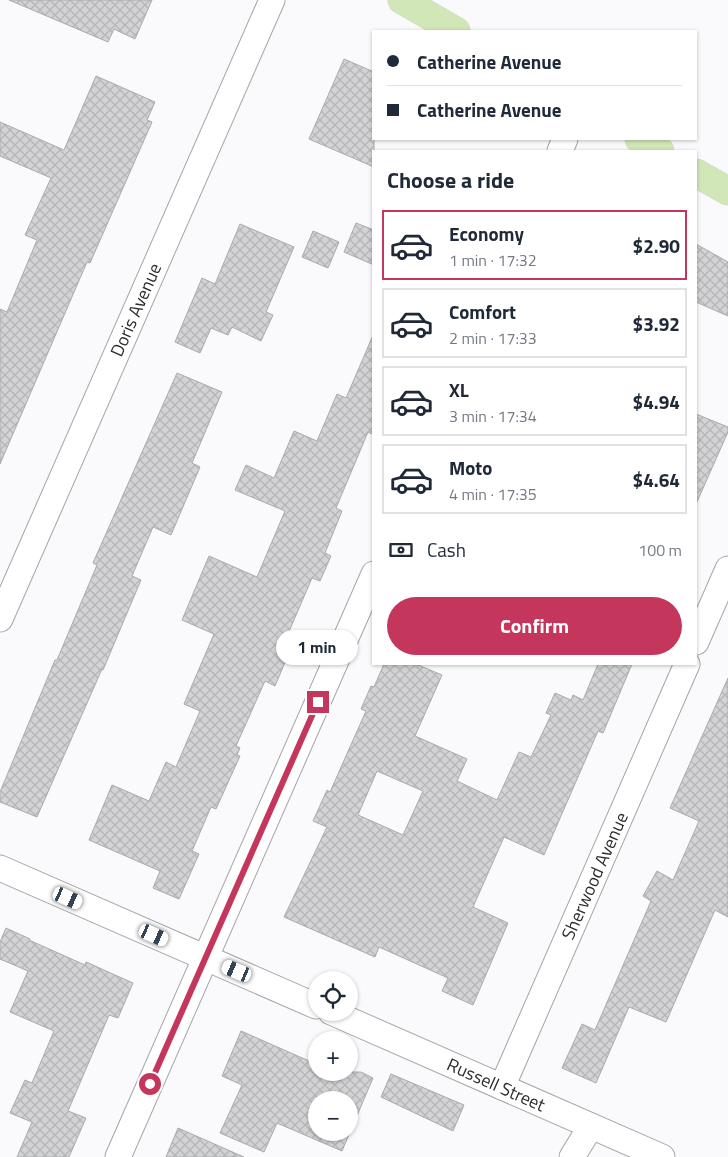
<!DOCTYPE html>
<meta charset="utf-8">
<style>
body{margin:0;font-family:"Titillium Web",sans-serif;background:#f2f2f3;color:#1f2937;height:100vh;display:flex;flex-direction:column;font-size:19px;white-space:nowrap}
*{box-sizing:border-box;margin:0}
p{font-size:16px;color:#747a83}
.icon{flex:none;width:28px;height:28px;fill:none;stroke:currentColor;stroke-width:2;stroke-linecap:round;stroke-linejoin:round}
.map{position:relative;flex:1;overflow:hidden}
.details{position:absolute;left:372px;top:150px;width:325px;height:515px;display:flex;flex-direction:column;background:#fff;border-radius:0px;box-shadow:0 1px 4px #0004}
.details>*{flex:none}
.hud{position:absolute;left:372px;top:30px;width:325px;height:110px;border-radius:0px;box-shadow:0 1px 4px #0004;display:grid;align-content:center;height:110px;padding:0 15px;background:#fff}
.controls{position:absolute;left:308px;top:971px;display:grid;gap:10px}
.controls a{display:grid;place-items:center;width:50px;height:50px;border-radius:50%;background:#fff;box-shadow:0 1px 4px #0004;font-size:25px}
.end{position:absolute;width:22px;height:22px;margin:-11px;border:6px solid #c5365d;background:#fff;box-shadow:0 0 0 2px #fff}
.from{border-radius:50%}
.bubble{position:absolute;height:35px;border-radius:18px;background:#fff;box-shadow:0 1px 4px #0004;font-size:16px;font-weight:700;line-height:35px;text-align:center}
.car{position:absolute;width:15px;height:30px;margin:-15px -8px;border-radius:6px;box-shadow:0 0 4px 1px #0007;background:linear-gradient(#fff 24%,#345 0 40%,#fff 0 76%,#345 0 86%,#fff 0)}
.hud b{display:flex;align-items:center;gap:18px;height:48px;font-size:19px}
.hud b+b{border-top:1px solid #e0e1e3}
.hud i{width:12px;height:12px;background:#1f2937}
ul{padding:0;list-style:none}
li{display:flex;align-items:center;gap:15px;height:70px;margin:0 10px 8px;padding:0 5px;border:2px solid #e0e1e3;border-radius:0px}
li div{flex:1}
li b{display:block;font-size:19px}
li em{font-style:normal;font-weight:700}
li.active{border-color:#c5365d}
li>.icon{width:45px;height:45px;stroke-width:1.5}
h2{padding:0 15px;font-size:22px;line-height:60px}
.pay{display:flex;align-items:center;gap:12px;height:55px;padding:0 15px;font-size:19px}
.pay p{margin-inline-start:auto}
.primary-button{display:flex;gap:10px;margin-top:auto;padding:10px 15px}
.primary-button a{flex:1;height:58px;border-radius:30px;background:#c5365d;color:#fff;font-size:20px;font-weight:700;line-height:58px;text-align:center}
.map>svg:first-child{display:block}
</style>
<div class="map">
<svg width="728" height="1157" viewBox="0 0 728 1157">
<defs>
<pattern id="building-cross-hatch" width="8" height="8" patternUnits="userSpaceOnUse" patternTransform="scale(1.25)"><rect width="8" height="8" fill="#d3d3d6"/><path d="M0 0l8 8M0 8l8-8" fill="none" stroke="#b5b5b8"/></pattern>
</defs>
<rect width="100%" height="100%" fill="#fafafd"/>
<!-- building -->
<g fill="url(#building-cross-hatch)" stroke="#a9aaac" fill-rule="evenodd">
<polygon points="9,0 152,0 135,39 114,29 108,42"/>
<polygon points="344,59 374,72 374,167 309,139"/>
<polygon points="96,76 155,102 147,120 152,122 90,263 87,262 0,464 0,309 7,312 37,240 25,235 51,178 0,156 0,122 64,150"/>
<polygon points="356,223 374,230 374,265 344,252"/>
<polygon points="240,224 294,247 266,312 273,315 261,341 232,327 228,335 211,328 200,353 175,342 202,278 215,284"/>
<polygon points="313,231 339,242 328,268 302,257"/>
<polygon points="696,244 728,262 728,316 696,302"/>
<polygon points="374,333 374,435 368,432 336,508 342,511 325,553 331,556 320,581 312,578 278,657 286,660 275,686 265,681 236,746 240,748 237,755 240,756 216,809 211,807 192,851 199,854 179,899 153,888 160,871 89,840 112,785 149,801 166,762 176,767 200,711 184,704 214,634 182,620 209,556 257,577 285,511 235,490 246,465 274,478 294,431 317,441 337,394 346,398"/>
<polygon points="177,373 222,392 192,463 200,467 171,535 153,527 132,576 141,580 103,670 102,669 37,817 0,802 0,792 55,660 57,660 97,565 93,563"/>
<polygon points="696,414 728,427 728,432 696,504"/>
<path d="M384 664H416L442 675 415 736 467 759 457 781 497 800 519 752 531 757 551 715 546 713 555 693 571 700 573 695 583 700 598 664H632L603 733 598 731 544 855 504 837 473 907 508 923 473 1005 442 991 448 978 379 947 375 957 284 917 327 827 313 821 327 790 330 792 366 711 361 709 371 686 374 687ZM377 771 423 791 403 835 358 815Z"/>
<polygon points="728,678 728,917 715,910 666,1022 629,1007 596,1083 562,1068 582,1024 595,1030 651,901 643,896 657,871 673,880 699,821 670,808"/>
<polygon points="6,928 30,939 29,940 85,965 86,962 133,983 118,1018 109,1015 68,1111 86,1118 69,1157 17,1157 32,1122 10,1113 25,1080 32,1083 54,1031 10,1012 28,971 0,959 0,942"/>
<path d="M241 1031 316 1064V1072H361L373 1078 342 1151 277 1123 264 1152 220 1133 242 1085 222 1076ZM316 1100H349V1132H316Z"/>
<polygon points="391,1074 464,1105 453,1131 381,1097"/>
<polygon points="178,1128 244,1157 166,1157"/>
</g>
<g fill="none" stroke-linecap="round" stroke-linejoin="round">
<!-- minor casing -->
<g stroke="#a4a5a7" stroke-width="27">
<g id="minor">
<polyline points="560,151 565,139"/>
<polyline points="0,619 272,0"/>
<polyline points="696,642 728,569"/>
<polyline points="0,868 316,1006"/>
<polyline points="331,1012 662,1157"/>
<polyline points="502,1087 687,664"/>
<polyline points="118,1157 374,574"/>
<polyline points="572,1157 591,1126"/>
</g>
</g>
<!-- primary casing -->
<g stroke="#d5d5d5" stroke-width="29">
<g id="primary">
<polyline points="402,0 456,31"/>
<polyline points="639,139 660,151"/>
<polyline points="696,173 728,191"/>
</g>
</g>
<!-- minor -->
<use href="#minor" stroke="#fff" stroke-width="25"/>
<!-- primary -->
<use href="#primary" stroke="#d1e7b7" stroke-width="28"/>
</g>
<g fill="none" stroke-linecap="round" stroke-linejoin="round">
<!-- route -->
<polyline stroke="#c5365d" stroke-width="6" points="150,1084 318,702"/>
</g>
<g text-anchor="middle" stroke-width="4.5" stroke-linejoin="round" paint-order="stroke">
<!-- street labels -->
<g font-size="18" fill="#2b2b2c" stroke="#fff">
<text transform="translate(136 310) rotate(-66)" y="6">Doris Avenue</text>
<text transform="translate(595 876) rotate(-66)" y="6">Sherwood Avenue</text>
<text transform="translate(496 1085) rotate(24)" y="6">Russell Street</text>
</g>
</g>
</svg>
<div class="controls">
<a><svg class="icon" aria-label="locate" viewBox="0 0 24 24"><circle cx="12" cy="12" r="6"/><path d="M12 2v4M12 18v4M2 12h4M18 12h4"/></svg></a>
<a>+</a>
<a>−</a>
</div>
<i class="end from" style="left:150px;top:1084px"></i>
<i class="end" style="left:318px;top:702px"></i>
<div class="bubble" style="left:276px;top:630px;width:82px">1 min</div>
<i class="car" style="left:68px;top:898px;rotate:114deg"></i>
<i class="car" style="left:154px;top:935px;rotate:114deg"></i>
<i class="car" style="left:237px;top:971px;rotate:293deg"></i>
<div class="hud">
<b><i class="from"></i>Catherine Avenue</b>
<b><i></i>Catherine Avenue</b>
</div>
<section class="details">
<h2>Choose a ride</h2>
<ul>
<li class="active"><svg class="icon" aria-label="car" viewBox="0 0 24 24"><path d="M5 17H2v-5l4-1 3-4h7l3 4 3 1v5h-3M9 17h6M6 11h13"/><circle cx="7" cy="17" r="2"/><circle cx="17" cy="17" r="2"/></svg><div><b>Economy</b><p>1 min · 17:32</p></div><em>$2.90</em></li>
<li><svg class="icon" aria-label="car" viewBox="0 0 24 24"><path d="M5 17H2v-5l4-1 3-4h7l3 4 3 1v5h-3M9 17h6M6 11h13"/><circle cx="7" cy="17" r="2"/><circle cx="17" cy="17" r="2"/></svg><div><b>Comfort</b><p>2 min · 17:33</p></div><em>$3.92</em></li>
<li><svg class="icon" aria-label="car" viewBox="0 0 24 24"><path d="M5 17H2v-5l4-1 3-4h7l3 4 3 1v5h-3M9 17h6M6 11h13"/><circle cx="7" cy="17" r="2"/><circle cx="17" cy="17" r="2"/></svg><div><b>XL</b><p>3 min · 17:34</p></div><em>$4.94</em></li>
<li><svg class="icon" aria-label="car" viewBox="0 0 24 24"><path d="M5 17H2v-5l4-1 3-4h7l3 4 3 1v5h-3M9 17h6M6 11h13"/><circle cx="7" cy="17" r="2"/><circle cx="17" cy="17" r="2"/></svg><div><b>Moto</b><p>4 min · 17:35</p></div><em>$4.64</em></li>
</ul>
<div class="pay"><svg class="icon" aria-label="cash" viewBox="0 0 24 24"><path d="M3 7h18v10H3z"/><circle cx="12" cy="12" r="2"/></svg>Cash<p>100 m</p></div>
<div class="primary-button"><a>Confirm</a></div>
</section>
</div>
